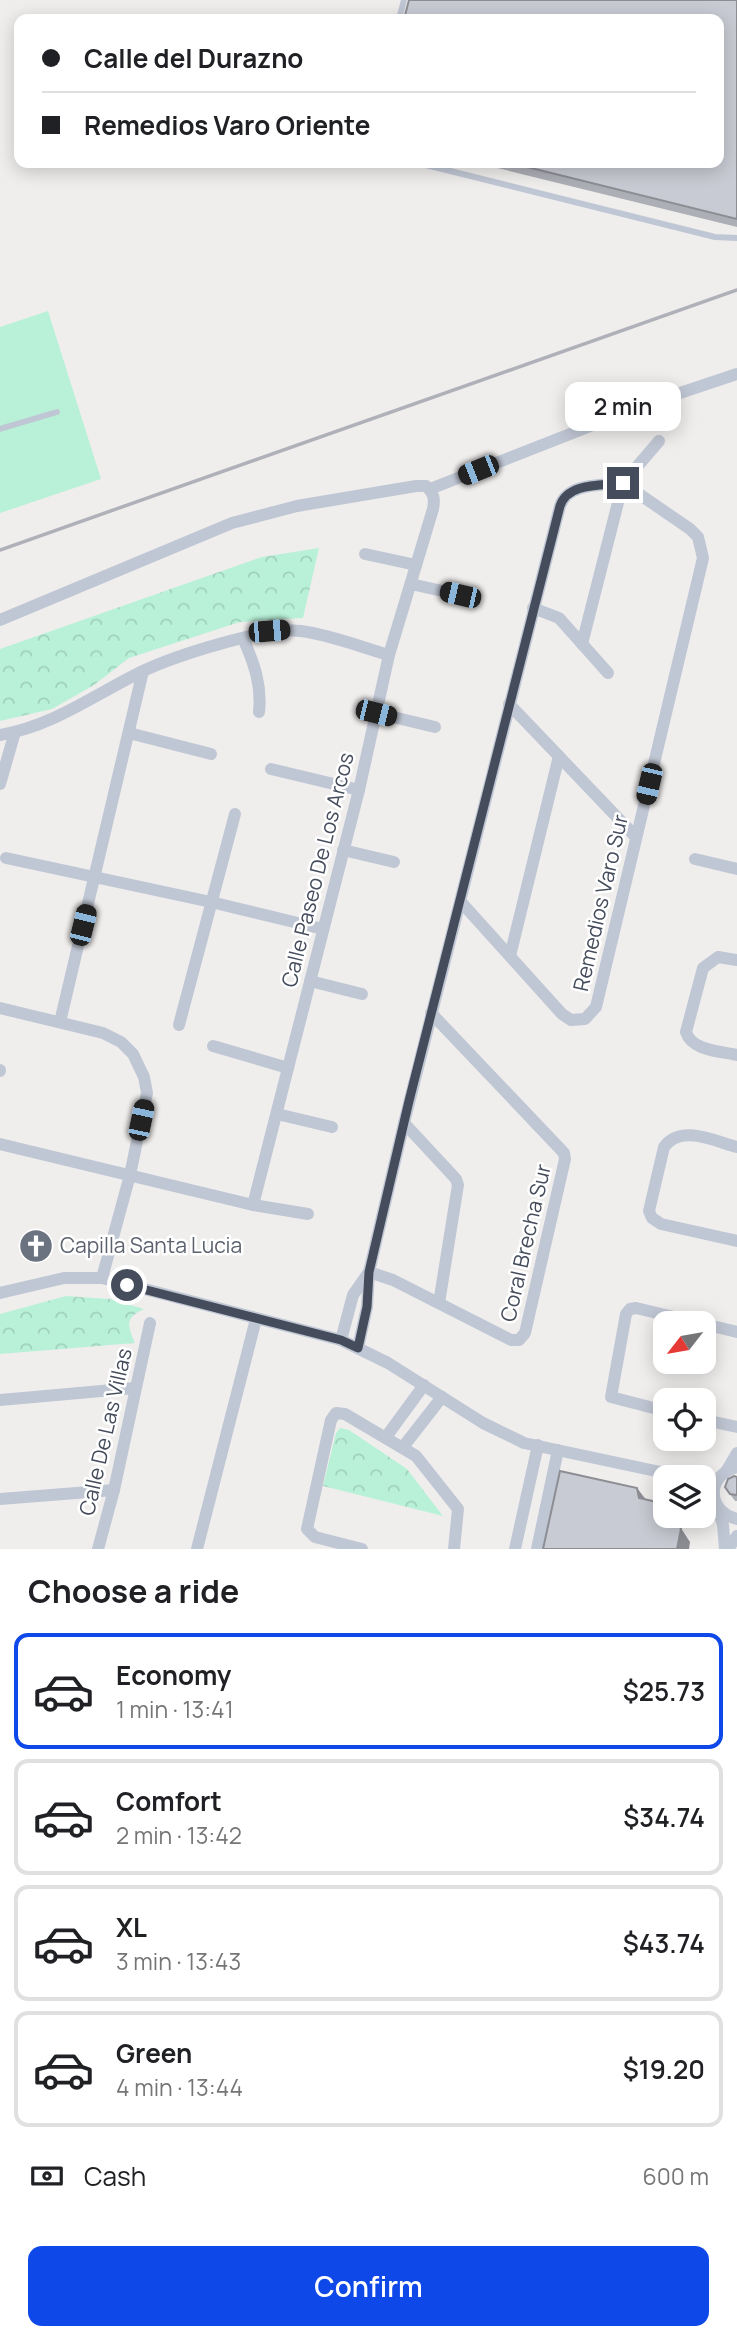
<!DOCTYPE html>
<meta charset="utf-8">
<style>
body{margin:0;font-family:Manrope,sans-serif;background:#f2f2f2;color:#202124;height:100vh;display:flex;flex-direction:column;font-size:26px;white-space:nowrap}
*{box-sizing:border-box;margin:0}
p{font-size:23px;color:#757577}
.icon{flex:none;width:38px;height:38px;fill:none;stroke:currentColor;stroke-width:2;stroke-linecap:round;stroke-linejoin:round}
.map{position:relative;height:1549px;overflow:hidden}
.panel{display:flex;flex-direction:column;background:#fff;flex:1}
.panel>*{flex:none}
.guide{position:absolute;left:14px;top:14px;width:710px;height:154px;border-radius:14px;box-shadow:0 4px 18px #0003;display:grid;align-content:center;height:154px;padding:0 28px;background:#fff}
.needle{width:46px;rotate:239deg}
.buttons{position:absolute;left:653px;top:1311px;display:grid;gap:14px}
.buttons a{display:grid;place-items:center;width:63px;height:63px;border-radius:14px;background:#fff;box-shadow:0 4px 18px #0003;font-size:35px}
.end{position:absolute;width:32px;height:32px;margin:-16px;border:9px solid #454d5c;background:#fff;box-shadow:0 0 0 4px #fff}
.from{border-radius:50%}
.bubble{position:absolute;height:49px;border-radius:14px;background:#fff;box-shadow:0 4px 18px #0003;font-size:23px;font-weight:600;line-height:49px;text-align:center}
.car{position:absolute;width:21px;height:42px;margin:-21px -10px;border-radius:9px;box-shadow:0 0 5px 2px #0007;background:linear-gradient(#222 24%,#8ab4d8 0 40%,#222 0 76%,#8ab4d8 0 86%,#222 0)}
.guide b{display:flex;align-items:center;gap:24px;height:66px;font-size:26px}
.guide b+b{border-top:2px solid #e0e0e0}
.guide i{width:18px;height:18px;background:#202124}
ul{padding:0;list-style:none}
li{display:flex;align-items:center;gap:21px;height:116px;margin:0 14px 10px;padding:0 14px;border:4px solid #e0e0e0;border-radius:14px}
li div{flex:1}
li b{display:block;font-size:26px}
li em{font-style:normal;font-weight:600}
li.current{border-color:#0f48e8}
li>.icon{width:63px;height:63px;stroke-width:1.5}
h2{padding:0 28px;font-size:32px;line-height:84px}
.pay{display:flex;align-items:center;gap:18px;height:77px;padding:0 28px;font-size:26px}
.pay p{margin-inline-start:auto}
.action{display:flex;gap:14px;margin-top:auto;padding:14px 28px}
.action a{flex:1;height:80px;border-radius:14px;background:#0f48e8;color:#fff;font-size:28px;font-weight:600;line-height:80px;text-align:center}
.map>svg:first-child{display:block}
</style>
<div class="map">
<svg width="737" height="1549" viewBox="0 0 737 1549">
<defs>
<pattern id="park-crowns" width="20" height="18" patternUnits="userSpaceOnUse" patternTransform="scale(1.75)"><rect width="20" height="18" fill="#b9f1d8"/><path d="M2 6a3 3 0 1 1 6 0M12 15a3 3 0 1 1 6 0" fill="none" stroke="#a0d0bc"/></pattern>
</defs>
<rect width="100%" height="100%" fill="#f0eeed"/>
<!-- grass -->
<polygon fill="#b9f1d8" points="48,311 101,479 0,513 0,327"/>
<!-- park -->
<g fill="url(#park-crowns)">
<polygon points="319,548 303,618 240,622 129,658 94,685 52,709 0,721 0,649 262,557"/>
<path d="M66 1296 110 1299 144 1309C124 1318 128 1326 135 1343L0 1354V1314Z"/>
<polygon points="340,1428 349,1430 407,1469 443,1516 323,1486 336,1433"/>
</g>
<g fill="none" stroke-linecap="round" stroke-linejoin="round">
<!-- service -->
<g stroke="#c0c7d4" stroke-width="6">
<polyline points="399,19 404,0"/>
<polyline points="418,163 715,237 737,238"/>
<polyline points="0,429 57,412"/>
</g>
<!-- minor -->
<g stroke="#c0c7d4" stroke-width="12">
<polyline points="430,489 644,405 737,374"/>
<polyline points="365,554 416,565"/>
<polyline points="411,584 460,595"/>
<polyline points="533,608 559,618 608,673"/>
<path d="M0 620 232 523 297 506 416 486H426C434 493 435 499 433 509L389 655 359 790 253 1205"/>
<path d="M243 638C254 663 262 685 259 712"/>
<polyline points="582,644 623,483 659,441"/>
<polyline points="509,704 636,837"/>
<polyline points="376,713 435,727"/>
<polyline points="129,733 211,754"/>
<path d="M0 735C53 726 94 695 141 672 174 656 267 626 301 631 331 635 361 647 389 655"/>
<polyline points="271,769 359,790"/>
<polyline points="0,784 15,732"/>
<polyline points="343,850 394,862"/>
<polyline points="6,858 211,902 323,929"/>
<polyline points="695,859 737,869"/>
<polyline points="510,956 559,756"/>
<path d="M737 960 718 957 703 968 686 1032C692 1051 720 1051 737 1055"/>
<polyline points="310,981 362,994"/>
<polyline points="0,1008 103,1033 121,1042 133,1054 144,1077 147,1093 130,1175 102,1278"/>
<polyline points="60,1022 143,671"/>
<polyline points="179,1025 235,814"/>
<polyline points="213,1046 288,1068"/>
<polyline points="0,1071 0,1070"/>
<polyline points="277,1114 332,1127"/>
<polyline points="404,1123 456,1179 458,1185 439,1303"/>
<polyline points="0,1144 253,1205 308,1214"/>
<path d="M737 1147C714 1141 681 1124 664 1147L649 1211 652 1218 661 1224 737 1241"/>
<polyline points="369,1272 393,1280 511,1340 519,1340 525,1333 565,1159 564,1153 431,1013"/>
<polyline points="0,1293 64,1278 102,1278 341,1340 388,1363 483,1423 524,1443 684,1477"/>
<polyline points="704,1324 737,1332"/>
<polyline points="341,1340 353,1295 369,1272"/>
<path d="M358 1348 367 1307 369 1272 404 1123 560 506C568 482 602 486 623 483L690 529 698 537 703 558 596 1007 585 1019 571 1020 562 1014 461 902"/>
<polyline points="0,1400 135,1388"/>
<polyline points="665,1411 611,1397 626,1314 630,1309 636,1308 699,1323"/>
<polyline points="704,1420 737,1427"/>
<polyline points="386,1437 424,1385"/>
<polyline points="403,1447 442,1397"/>
<path d="M737 1467C706 1475 706 1511 737 1519"/>
<polyline points="727,1470 737,1453"/>
<polyline points="0,1499 114,1490"/>
<polyline points="718,1509 723,1525 725,1549"/>
<polyline points="98,1549 114,1490 150,1323"/>
<polyline points="197,1549 256,1319"/>
<polyline points="362,1549 315,1537 307,1529 331,1420 336,1413 345,1414 416,1456 458,1509 454,1549"/>
<polyline points="515,1549 538,1445"/>
<polyline points="537,1549 558,1450"/>
<polyline points="728,1549 737,1536"/>
</g>
<!-- rail -->
<polyline stroke="#afb1b9" stroke-width="3.5" points="0,550 737,290"/>
</g>
<!-- wall -->
<g fill="#adafb6">
<polygon points="737,0 737,227 477,163 719,163"/>
<polygon points="737,1477 737,1501 735,1501 725,1487"/>
</g>
<!-- shaded-wall -->
<g fill="#8d8e94">
<polygon points="637,1488 647,1501 639,1498"/>
<polygon points="657,1502 666,1516 663,1527 654,1514"/>
<polygon points="675,1519 690,1542 689,1549 677,1549"/>
</g>
<!-- building -->
<g fill="#c9cbd4" stroke="#8d8e94" stroke-width="2">
<polygon points="409,0 737,0 737,219 511,163 719,163 719,19 404,19"/>
<polygon points="560,1471 637,1488 639,1498 657,1502 654,1514 675,1519 681,1529 677,1549 543,1549"/>
<polygon points="734,1476 737,1477 737,1494 736,1495 730,1494 725,1487 728,1479"/>
</g>
<g fill="none" stroke-linecap="round" stroke-linejoin="round">
<!-- route -->
<path stroke="#454d5c" stroke-width="9" d="M127 1285 341 1340 358 1348 367 1307 369 1272 409 1101 560 506C568 482 602 486 623 483"/>
</g>
<!-- icons -->
<defs>
<g id="church-disc" transform="scale(1.75)"><circle r="9.5" fill="#6b7280" stroke="#fff"/><path d="M-1.2-6h2.4v3.5h3.3v2.4h-3.3V6h-2.4V-.1h-3.3v-2.4h3.3Z" fill="#fff"/></g>
</defs>
<g fill-rule="evenodd">
<use href="#church-disc" x="36" y="1246"/>
</g>
<g text-anchor="middle" stroke-width="5" stroke-linejoin="round" paint-order="stroke">
<!-- street labels -->
<g font-size="21" fill="#454d5c" stroke="#fff">
<text transform="translate(318 870) rotate(-76)" y="7">Calle Paseo De Los Arcos</text>
<text transform="translate(601 903) rotate(-77)" y="7">Remedios Varo Sur</text>
<text transform="translate(526 1243) rotate(-77)" y="7">Coral Brecha Sur</text>
<text transform="translate(106 1432) rotate(-77)" y="7">Calle De Las Villas</text>
</g>
<!-- worship labels -->
<g font-size="21" fill="#5b616d" stroke="#fff" text-anchor="start">
<text x="60" y="1253">Capilla Santa Lucia</text>
</g>
</g>
</svg>
<div class="buttons">
<a><svg class="needle" viewBox="-14 -14 28 28"><path d="M0-13l5 13h-10z" fill="#e53935"/><path d="M0 13l5-13h-10z" fill="#757577"/></svg></a>
<a><svg class="icon" aria-label="locate" viewBox="0 0 24 24"><circle cx="12" cy="12" r="6"/><path d="M12 2v4M12 18v4M2 12h4M18 12h4"/></svg></a>
<a><svg class="icon" aria-label="layers" viewBox="0 0 24 24"><path d="M12 4l9 5-9 5-9-5zM3 14l9 5 9-5"/></svg></a>
</div>
<i class="end from" style="left:127px;top:1285px"></i>
<i class="end" style="left:623px;top:483px"></i>
<div class="bubble" style="left:565px;top:382px;width:116px">2 min</div>
<i class="car" style="left:478px;top:470px;rotate:248deg"></i>
<i class="car" style="left:460px;top:595px;rotate:283deg"></i>
<i class="car" style="left:269px;top:631px;rotate:85deg"></i>
<i class="car" style="left:376px;top:713px;rotate:104deg"></i>
<i class="car" style="left:649px;top:784px;rotate:193deg"></i>
<i class="car" style="left:83px;top:925px;rotate:14deg"></i>
<i class="car" style="left:141px;top:1120px;rotate:12deg"></i>
<div class="guide">
<b><i class="from"></i>Calle del Durazno</b>
<b><i></i>Remedios Varo Oriente</b>
</div>
</div>
<section class="panel">
<h2>Choose a ride</h2>
<ul>
<li class="current"><svg class="icon" aria-label="car" viewBox="0 0 24 24"><path d="M5 17H2v-5l4-1 3-4h7l3 4 3 1v5h-3M9 17h6M6 11h13"/><circle cx="7" cy="17" r="2"/><circle cx="17" cy="17" r="2"/></svg><div><b>Economy</b><p>1 min · 13:41</p></div><em>$25.73</em></li>
<li><svg class="icon" aria-label="car" viewBox="0 0 24 24"><path d="M5 17H2v-5l4-1 3-4h7l3 4 3 1v5h-3M9 17h6M6 11h13"/><circle cx="7" cy="17" r="2"/><circle cx="17" cy="17" r="2"/></svg><div><b>Comfort</b><p>2 min · 13:42</p></div><em>$34.74</em></li>
<li><svg class="icon" aria-label="car" viewBox="0 0 24 24"><path d="M5 17H2v-5l4-1 3-4h7l3 4 3 1v5h-3M9 17h6M6 11h13"/><circle cx="7" cy="17" r="2"/><circle cx="17" cy="17" r="2"/></svg><div><b>XL</b><p>3 min · 13:43</p></div><em>$43.74</em></li>
<li><svg class="icon" aria-label="car" viewBox="0 0 24 24"><path d="M5 17H2v-5l4-1 3-4h7l3 4 3 1v5h-3M9 17h6M6 11h13"/><circle cx="7" cy="17" r="2"/><circle cx="17" cy="17" r="2"/></svg><div><b>Green</b><p>4 min · 13:44</p></div><em>$19.20</em></li>
</ul>
<div class="pay"><svg class="icon" aria-label="cash" viewBox="0 0 24 24"><path d="M3 7h18v10H3z"/><circle cx="12" cy="12" r="2"/></svg>Cash<p>600 m</p></div>
<div class="action"><a>Confirm</a></div>
</section>
